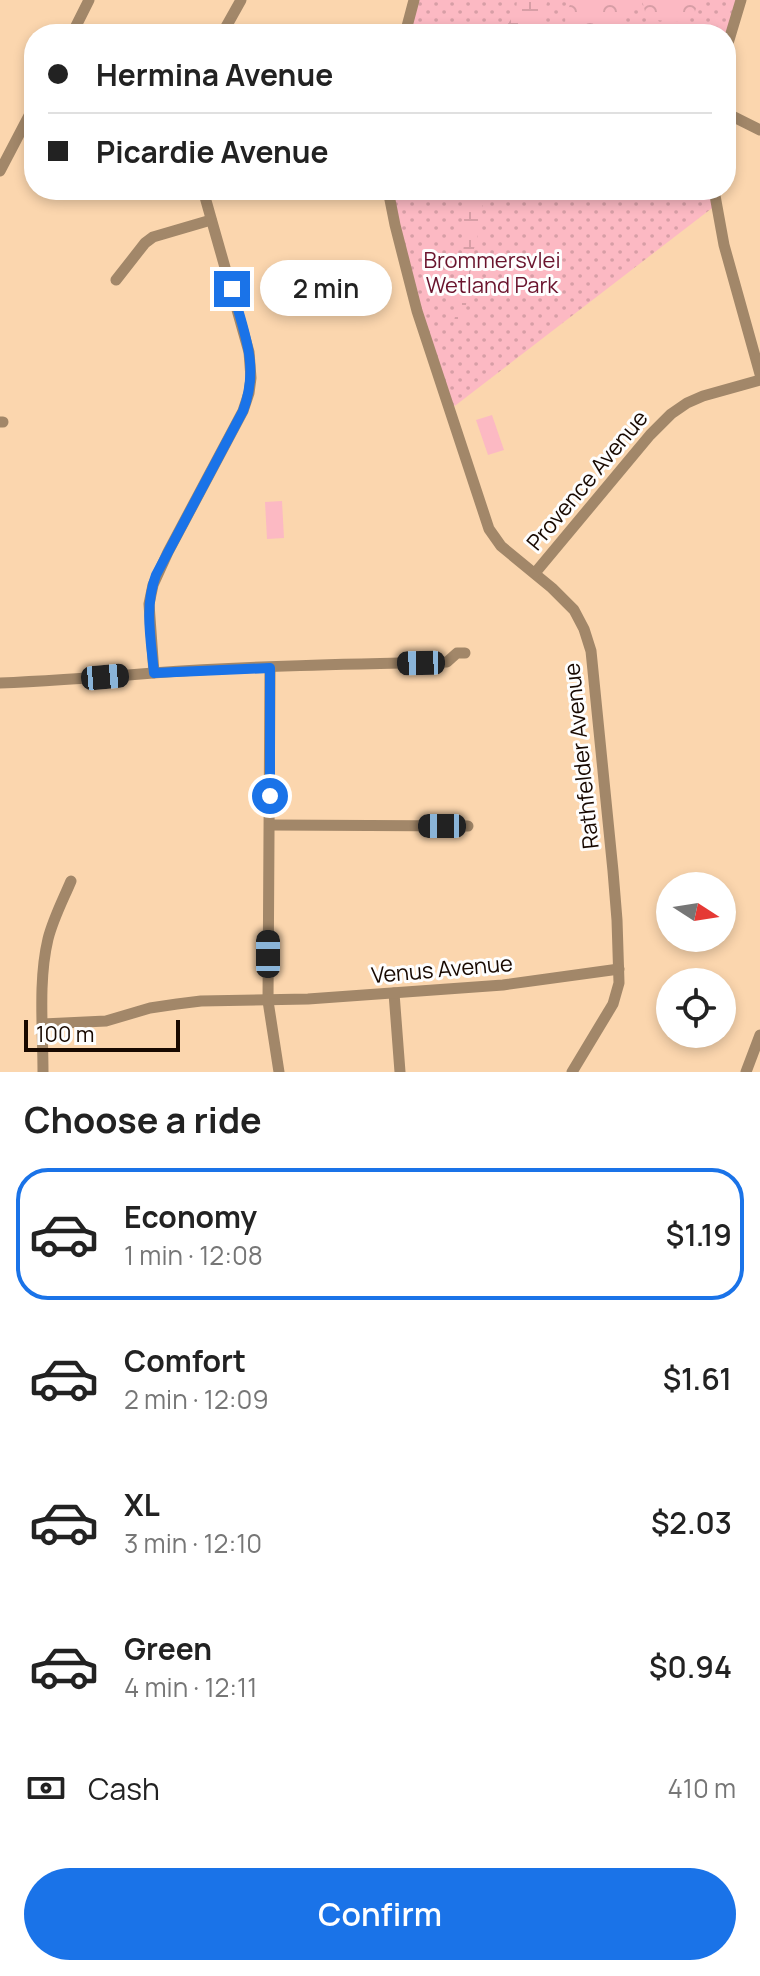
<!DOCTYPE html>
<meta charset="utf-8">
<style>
body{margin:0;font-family:Manrope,sans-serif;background:#f2f2f2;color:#222;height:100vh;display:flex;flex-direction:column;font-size:30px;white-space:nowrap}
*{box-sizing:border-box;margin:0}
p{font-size:26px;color:#767676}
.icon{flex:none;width:44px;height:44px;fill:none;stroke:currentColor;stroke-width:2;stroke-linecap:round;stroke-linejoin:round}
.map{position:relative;height:1072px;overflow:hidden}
.sheet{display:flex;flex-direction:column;background:#fff;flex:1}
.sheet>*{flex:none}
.top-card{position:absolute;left:24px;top:24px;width:712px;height:176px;border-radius:32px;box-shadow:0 4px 12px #0003;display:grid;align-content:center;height:176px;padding:0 24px;background:#fff}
.needle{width:52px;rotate:102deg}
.fabs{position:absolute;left:656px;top:872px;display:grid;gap:16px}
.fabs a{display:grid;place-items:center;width:80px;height:80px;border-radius:50%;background:#fff;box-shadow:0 4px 12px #0003;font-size:40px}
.scale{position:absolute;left:24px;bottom:20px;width:156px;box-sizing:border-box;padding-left:8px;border:4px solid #180900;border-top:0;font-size:22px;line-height:28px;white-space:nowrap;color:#180900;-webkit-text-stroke:6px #fefefe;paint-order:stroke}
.end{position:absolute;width:36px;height:36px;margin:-18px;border:10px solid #1a73e8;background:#fff;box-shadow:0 0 0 4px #fff}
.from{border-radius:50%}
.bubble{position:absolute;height:56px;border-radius:28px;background:#fff;box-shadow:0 4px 12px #0003;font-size:26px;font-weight:600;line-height:56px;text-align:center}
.car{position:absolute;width:24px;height:48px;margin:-24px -12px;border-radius:10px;box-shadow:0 0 6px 2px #0007;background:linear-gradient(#222 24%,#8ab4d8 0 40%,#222 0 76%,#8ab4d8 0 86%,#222 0)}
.top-card b{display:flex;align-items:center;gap:28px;height:76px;font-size:30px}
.top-card b+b{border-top:2px solid #e0e0e0}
.top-card i{width:20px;height:20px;background:#222}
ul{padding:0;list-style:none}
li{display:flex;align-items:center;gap:24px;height:132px;margin:0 16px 12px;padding:0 8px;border:4px solid transparent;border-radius:32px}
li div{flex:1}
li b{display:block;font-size:30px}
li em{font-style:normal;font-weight:600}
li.active{border-color:#1a73e8}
li>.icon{width:72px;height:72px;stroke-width:1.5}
h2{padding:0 24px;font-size:36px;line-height:96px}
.pay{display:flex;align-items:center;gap:20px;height:88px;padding:0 24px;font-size:30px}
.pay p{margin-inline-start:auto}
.primary-button{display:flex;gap:16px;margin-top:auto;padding:16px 24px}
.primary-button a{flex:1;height:92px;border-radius:48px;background:#1a73e8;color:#fff;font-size:32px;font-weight:600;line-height:92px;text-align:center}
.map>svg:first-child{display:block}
</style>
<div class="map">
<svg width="760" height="1072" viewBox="0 0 760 1072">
<defs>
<pattern id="grass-dots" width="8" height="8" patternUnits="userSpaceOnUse" patternTransform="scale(2)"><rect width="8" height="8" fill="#fcb9c3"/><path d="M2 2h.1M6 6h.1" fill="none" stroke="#d79ea6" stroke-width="1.8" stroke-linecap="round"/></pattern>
<pattern id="forest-crowns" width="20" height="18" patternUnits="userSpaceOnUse" patternTransform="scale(2)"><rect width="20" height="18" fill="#fcb9c3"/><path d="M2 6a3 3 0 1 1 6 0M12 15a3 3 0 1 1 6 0" fill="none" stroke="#d79ea6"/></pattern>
<pattern id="wetland-marsh" width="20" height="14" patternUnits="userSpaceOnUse" patternTransform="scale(2)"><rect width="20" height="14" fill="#fcb9c3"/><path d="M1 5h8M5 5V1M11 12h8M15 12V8" fill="none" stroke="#d79ea6"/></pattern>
</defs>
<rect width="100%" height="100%" fill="#fbd6ae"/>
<!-- grass -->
<g fill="url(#grass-dots)">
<polygon points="414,0 741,0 726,34 405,34"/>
<polygon points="388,190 714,190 716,205 456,405 449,409"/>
</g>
<!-- forest -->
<g fill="url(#forest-crowns)">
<polygon points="572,0 633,0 631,9 615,34 566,34 565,16"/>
<polygon points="642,0 699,0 693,17 676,22 647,19"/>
</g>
<!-- wetland -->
<g fill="url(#wetland-marsh)">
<polygon points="517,0 548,0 535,34 501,34 516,12"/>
<polygon points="462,190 484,190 480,228 473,252 465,312 458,326 453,328 459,293 465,234"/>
</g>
<!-- pitch -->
<g fill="#fcb9c3">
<polygon points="492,415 504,450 488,455 476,420"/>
<polygon points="282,501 284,538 267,539 265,502"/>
</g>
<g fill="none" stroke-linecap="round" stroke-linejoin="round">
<!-- minor -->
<g stroke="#a28769" stroke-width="11">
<polyline points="72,34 89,0"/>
<polyline points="222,34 241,0"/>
<polyline points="405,34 414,0"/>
<polyline points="726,50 741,0"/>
<polyline points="726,113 760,130"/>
<polyline points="0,171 34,106"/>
<polyline points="388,190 395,225 417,311 489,529 501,546 552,588 574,610 584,629 591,651 613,871 617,920 619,983 613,1004 572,1072"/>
<polyline points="714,190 724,245 760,374"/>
<polyline points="116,280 145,243 153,237 211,220"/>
<polyline points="0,422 3,422"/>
<polyline points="535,573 650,435 671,414 687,403 703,396 760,380"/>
<polyline points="270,668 268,1001 279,1072"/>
<polyline points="154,673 149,604 153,585 168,552 243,411 249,393 251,378 249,352 203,190"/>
<path d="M0 683C51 681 102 677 153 673 251 666 349 664 447 662L457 653H465"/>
<polyline points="270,825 468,826"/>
<polyline points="394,993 400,1072"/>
<polyline points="43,1024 106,1021 150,1008 177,1004 201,1001 308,999 503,985 619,969"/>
<path d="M43 1072C43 1029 38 981 48 939 53 919 63 900 71 881"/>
<polyline points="746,1072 760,1035"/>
</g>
</g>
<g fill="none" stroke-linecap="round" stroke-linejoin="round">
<!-- route -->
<path stroke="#1a73e8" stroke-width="10" d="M232 289C244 333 260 366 243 411L156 575C144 607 151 640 154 673L270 668V796"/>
</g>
<g text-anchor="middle" stroke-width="6" stroke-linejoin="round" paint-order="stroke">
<!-- park labels -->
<g font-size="22" fill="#6a142d" stroke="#fefefe">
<text x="492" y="268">Brommersvlei<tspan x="492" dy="25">Wetland Park</tspan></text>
</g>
<!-- street labels -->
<g font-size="22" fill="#180900" stroke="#fefefe">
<text transform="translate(587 480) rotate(-50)" y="8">Provence Avenue</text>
<text transform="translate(581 756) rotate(-96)" y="8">Rathfelder Avenue</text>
<text transform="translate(442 969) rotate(-5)" y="8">Venus Avenue</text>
</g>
</g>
</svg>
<div class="fabs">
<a><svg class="needle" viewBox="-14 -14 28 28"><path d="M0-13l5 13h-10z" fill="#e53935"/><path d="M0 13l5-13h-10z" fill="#767676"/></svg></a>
<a><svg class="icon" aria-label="locate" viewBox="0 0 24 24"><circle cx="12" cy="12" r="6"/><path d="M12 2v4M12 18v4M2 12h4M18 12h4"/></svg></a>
</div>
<div class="scale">100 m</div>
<i class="end from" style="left:270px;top:796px"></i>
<i class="end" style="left:232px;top:289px"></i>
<div class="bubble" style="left:260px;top:260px;width:132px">2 min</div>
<i class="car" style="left:421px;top:663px;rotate:269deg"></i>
<i class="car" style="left:105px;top:677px;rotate:85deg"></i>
<i class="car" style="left:442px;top:826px;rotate:270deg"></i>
<i class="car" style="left:268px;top:954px;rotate:0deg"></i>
<div class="top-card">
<b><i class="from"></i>Hermina Avenue</b>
<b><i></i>Picardie Avenue</b>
</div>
</div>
<section class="sheet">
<h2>Choose a ride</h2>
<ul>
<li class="active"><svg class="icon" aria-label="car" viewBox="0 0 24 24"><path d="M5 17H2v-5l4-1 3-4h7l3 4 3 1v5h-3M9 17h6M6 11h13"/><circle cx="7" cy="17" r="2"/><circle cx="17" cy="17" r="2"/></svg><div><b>Economy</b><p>1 min · 12:08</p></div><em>$1.19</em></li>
<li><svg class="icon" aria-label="car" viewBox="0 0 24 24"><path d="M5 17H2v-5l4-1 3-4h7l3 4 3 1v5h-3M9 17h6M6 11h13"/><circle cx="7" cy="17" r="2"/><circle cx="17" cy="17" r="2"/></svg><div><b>Comfort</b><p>2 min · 12:09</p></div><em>$1.61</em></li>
<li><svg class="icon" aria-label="car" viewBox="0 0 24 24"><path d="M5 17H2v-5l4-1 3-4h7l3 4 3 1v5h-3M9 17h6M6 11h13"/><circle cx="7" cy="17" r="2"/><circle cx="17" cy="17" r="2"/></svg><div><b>XL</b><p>3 min · 12:10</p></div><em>$2.03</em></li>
<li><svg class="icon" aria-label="car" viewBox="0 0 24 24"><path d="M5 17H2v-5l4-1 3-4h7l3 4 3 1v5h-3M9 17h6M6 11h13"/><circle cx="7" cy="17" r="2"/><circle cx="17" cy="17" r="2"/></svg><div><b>Green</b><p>4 min · 12:11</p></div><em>$0.94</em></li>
</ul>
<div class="pay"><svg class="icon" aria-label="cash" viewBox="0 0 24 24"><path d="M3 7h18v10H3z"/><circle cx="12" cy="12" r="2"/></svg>Cash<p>410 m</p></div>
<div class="primary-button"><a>Confirm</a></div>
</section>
